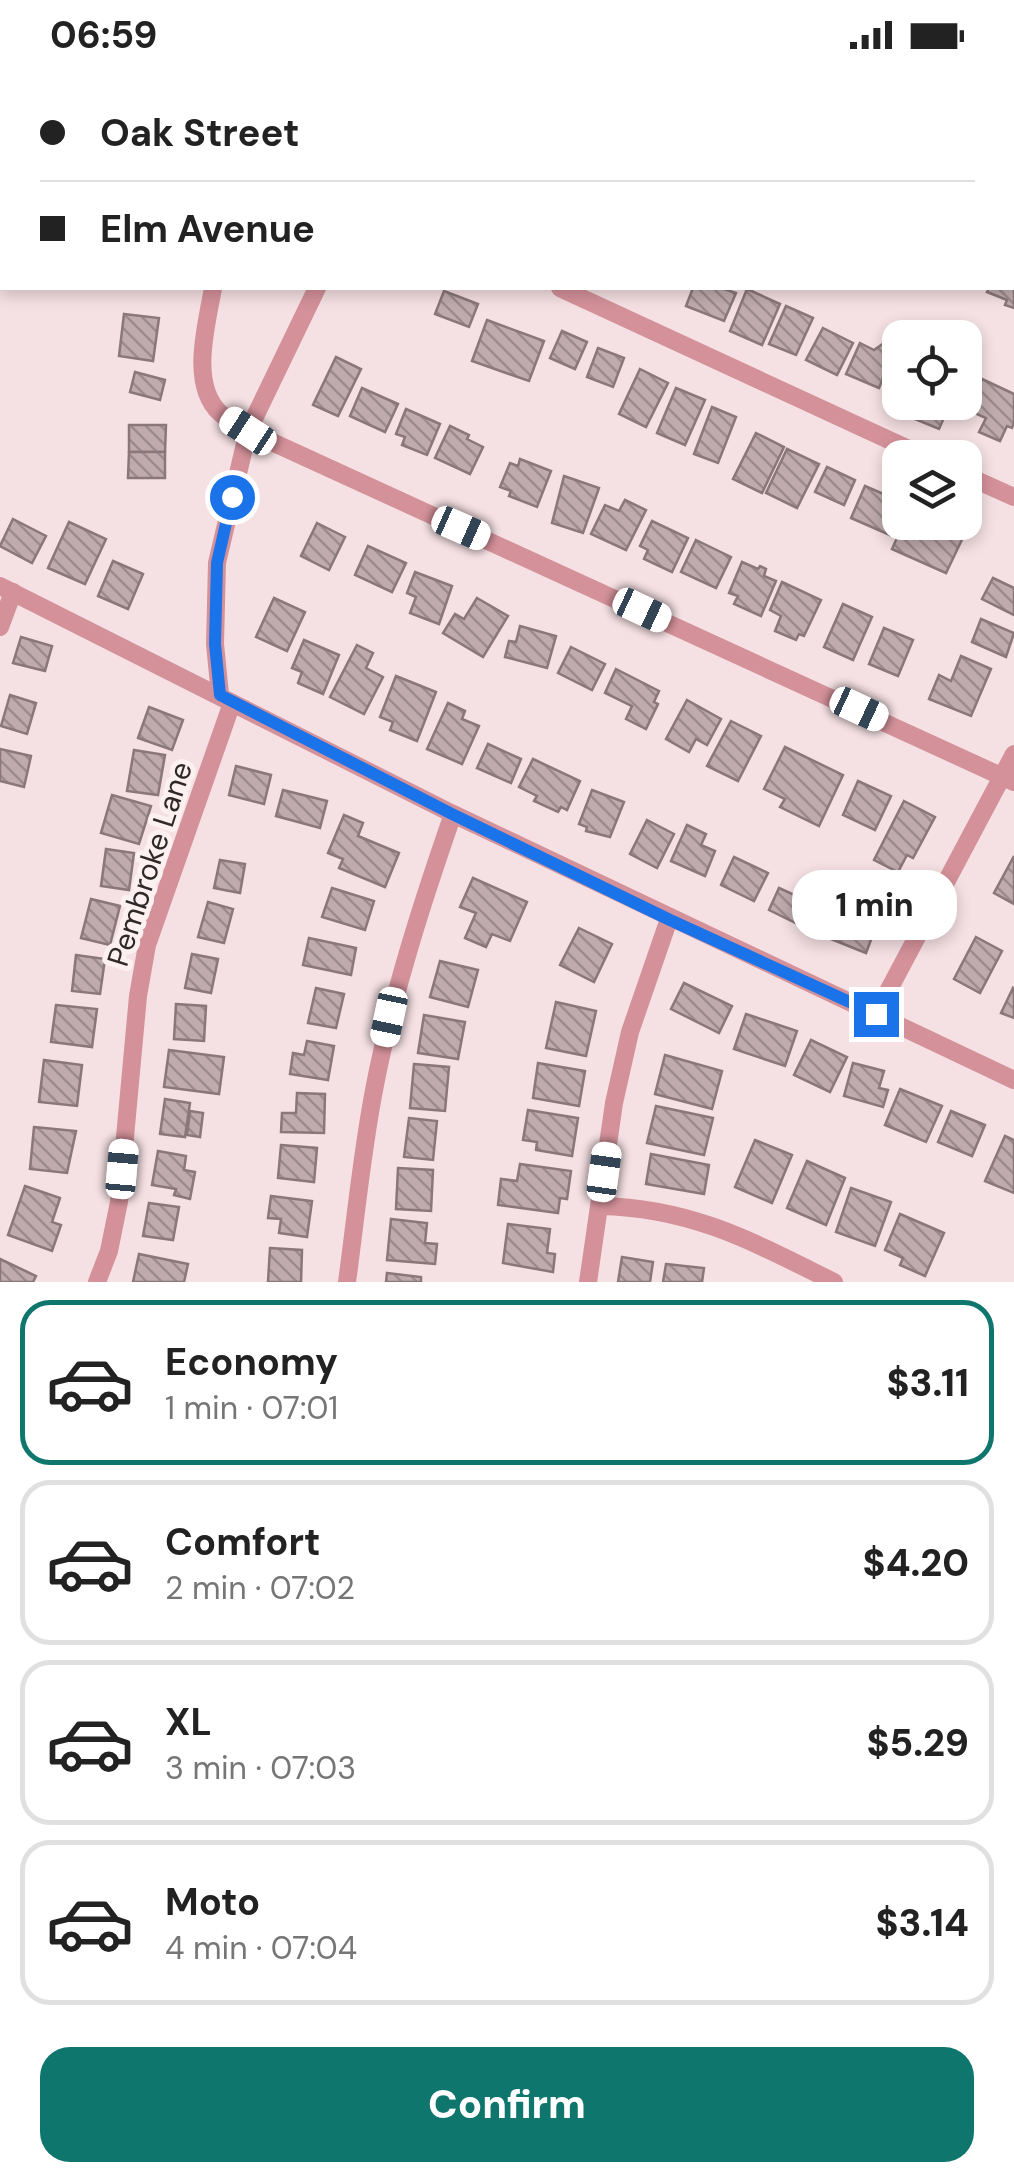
<!DOCTYPE html>
<meta charset="utf-8">
<style>
body{margin:0;font-family:"DM Sans",sans-serif;background:#f2f2f2;color:#222;height:100vh;display:flex;flex-direction:column;font-size:38px;white-space:nowrap}
*{box-sizing:border-box;margin:0}
p{font-size:32px;color:#767676}
.icon{flex:none;width:55px;height:55px;fill:none;stroke:currentColor;stroke-width:2;stroke-linecap:round;stroke-linejoin:round}
.map{position:relative;height:1212px;overflow:hidden}
.drawer{display:flex;flex-direction:column;background:#fff;flex:1}
.drawer>*{flex:none}
.banner{position:absolute;left:0px;top:0px;width:1015px;height:220px;box-shadow:0 5px 15px #0003;display:grid;align-content:center;height:220px;padding:0 40px;background:#fff}
.buttons{position:absolute;left:882px;top:250px;display:grid;gap:20px}
.buttons a{display:grid;place-items:center;width:100px;height:100px;border-radius:20px;background:#fff;box-shadow:0 5px 15px #0003;font-size:50px}
.end{position:absolute;width:45px;height:45px;margin:-22px;border:12px solid #1a73e8;background:#fff;box-shadow:0 0 0 5px #fff}
.from{border-radius:50%}
.bubble{position:absolute;height:70px;border-radius:30px;background:#fff;box-shadow:0 5px 15px #0003;font-size:32px;font-weight:800;line-height:70px;text-align:center}
.car{position:absolute;width:30px;height:60px;margin:-30px -15px;border-radius:12px;box-shadow:0 0 8px 2px #0007;background:linear-gradient(#fff 24%,#345 0 40%,#fff 0 76%,#345 0 86%,#fff 0)}
.banner b{display:flex;align-items:center;gap:35px;height:95px;font-size:38px}
.banner b+b{border-top:2px solid #e0e0e0}
.banner i{width:25px;height:25px;background:#222}
ul{padding:18px 0 0;list-style:none}
li{display:flex;align-items:center;gap:30px;height:165px;margin:0 20px 15px;padding:0 20px;border:5px solid #e0e0e0;border-radius:30px}
li div{flex:1}
li b{display:block;font-size:38px}
li em{font-style:normal;font-weight:800}
li.on{border-color:#0f766e}
li>.icon{width:90px;height:90px;stroke-width:1.5}
.primary-button{display:flex;gap:20px;margin-top:auto;padding:20px 40px}
.primary-button a{flex:1;height:115px;border-radius:30px;background:#0f766e;color:#fff;font-size:40px;font-weight:800;line-height:115px;text-align:center}
.status{display:flex;justify-content:space-between;align-items:center;height:70px;padding:0 50px;background:#fff;direction:ltr}
.status svg{height:28px;fill:currentColor}
.map>svg:first-child{display:block}
</style>
<div class="status"><b>06:59</b><svg viewBox="0 0 49 12"><path d="M0 12V9h3v3zM5 12V6h3v6zM10 12V3h3v9zM15 12V0h3v12zM26 1h20v11H26zM47 4h2v5h-2z"/></svg></div>
<div class="map">
<svg width="1014" height="1212" viewBox="0 0 1014 1212">
<defs>
<pattern id="building-back-hatch" width="6" height="6" patternUnits="userSpaceOnUse" patternTransform="scale(2.5)"><rect width="6" height="6" fill="#bfabad"/><path d="M-1 5l2 2M0 0l6 6M5-1l2 2" fill="none" stroke="#9c8b8d"/></pattern>
</defs>
<rect width="100%" height="100%" fill="#f5e0e3"/>
<!-- building -->
<g fill="url(#building-back-hatch)" stroke="#897779" stroke-width="2.5">
<polygon points="1012,204 1014,204 1014,238 1005,235 1007,230 987,222 989,218 1012,218"/>
<polygon points="693,218 721,218 736,223 724,251 686,236"/>
<polygon points="747,219 780,234 762,275 730,261"/>
<polygon points="444,221 478,234 469,257 435,244"/>
<polygon points="786,236 813,248 796,285 769,274"/>
<polygon points="124,244 159,248 153,291 119,286"/>
<polygon points="487,250 544,271 529,311 472,291"/>
<polygon points="823,258 853,273 837,305 806,290"/>
<polygon points="562,261 587,272 575,299 550,288"/>
<polygon points="860,273 874,280 884,273 894,281 879,318 846,304"/>
<polygon points="598,278 624,288 613,317 587,307"/>
<polygon points="336,287 361,299 338,346 313,335"/>
<polygon points="898,290 900,291 900,326 885,320"/>
<polygon points="640,299 668,313 646,357 619,344"/>
<polygon points="135,302 165,310 160,330 130,322"/>
<polygon points="982,309 1014,324 1014,353 1012,358 1007,356 1000,371 979,362 986,348 968,340"/>
<polygon points="362,318 398,334 385,362 350,346"/>
<polygon points="676,318 705,330 685,375 657,363"/>
<polygon points="922,332 951,332 939,359 915,349"/>
<polygon points="712,337 736,347 718,393 694,384"/>
<polygon points="406,339 440,354 427,385 402,375 405,367 396,364"/>
<polygon points="129,355 166,355 165,382 129,382"/>
<polygon points="450,356 469,365 467,369 483,377 470,404 435,388"/>
<polygon points="756,363 784,377 762,423 733,409"/>
<polygon points="787,379 819,394 797,438 766,423"/>
<polygon points="129,382 165,382 165,408 128,408"/>
<polygon points="520,389 551,401 537,437 509,426 511,421 500,417 510,393 518,396"/>
<polygon points="827,397 855,410 844,435 815,422"/>
<polygon points="564,406 599,418 583,463 552,453"/>
<polygon points="865,416 900,431 900,444 890,465 851,448"/>
<polygon points="625,430 646,440 626,480 591,464 605,435 619,441"/>
<polygon points="13,449 46,466 32,493 0,476"/>
<polygon points="652,451 688,468 672,502 644,489 648,480 640,476"/>
<polygon points="69,452 106,469 85,514 48,498"/>
<polygon points="904,452 948,452 966,461 946,503 892,479"/>
<polygon points="317,453 345,467 329,500 301,486"/>
<polygon points="696,470 731,487 716,518 681,502"/>
<polygon points="368,476 406,493 392,522 355,505"/>
<polygon points="113,491 143,504 128,539 98,526"/>
<polygon points="742,492 758,499 760,496 766,499 764,506 776,511 761,546 734,534 738,526 729,523"/>
<polygon points="415,502 452,516 439,554 410,543 416,527 407,523"/>
<polygon points="993,508 1014,518 1014,545 982,529"/>
<polygon points="782,512 821,530 804,566 799,564 796,570 775,561 781,546 770,540"/>
<polygon points="274,528 305,542 287,581 256,567"/>
<polygon points="477,528 508,546 483,587 443,563 455,544 464,549"/>
<polygon points="843,534 872,547 853,590 824,577"/>
<polygon points="981,549 1014,563 1006,587 972,572"/>
<polygon points="520,556 556,566 547,598 505,587 509,571 516,572"/>
<polygon points="884,558 913,570 898,606 869,594"/>
<polygon points="21,567 52,576 45,601 13,593"/>
<polygon points="304,570 339,585 323,624 298,613 302,602 292,598"/>
<polygon points="357,575 373,583 366,598 383,607 364,644 330,627"/>
<polygon points="571,577 605,594 592,620 558,603"/>
<polygon points="961,586 991,599 971,646 929,629 939,605 951,611"/>
<polygon points="616,599 659,621 654,632 658,634 646,659 626,649 632,636 605,623"/>
<polygon points="396,606 436,622 417,671 390,660 393,652 380,647"/>
<polygon points="10,625 36,633 27,664 1,656"/>
<polygon points="687,630 721,649 707,675 696,669 689,682 666,669"/>
<polygon points="448,633 465,641 462,649 479,656 462,694 427,679"/>
<polygon points="149,637 183,650 172,680 138,668"/>
<polygon points="731,651 761,666 738,711 707,696"/>
<polygon points="488,674 521,689 511,713 477,698"/>
<polygon points="785,677 843,705 819,756 780,737 785,729 764,719"/>
<polygon points="0,679 31,686 24,717 0,711"/>
<polygon points="134,680 165,685 158,725 127,721"/>
<polygon points="533,689 580,711 567,740 561,737 558,742 534,731 537,726 519,717"/>
<polygon points="236,696 271,705 264,734 229,725"/>
<polygon points="858,711 891,726 875,760 843,745"/>
<polygon points="283,720 327,731 320,758 276,746"/>
<polygon points="592,720 624,732 610,767 586,761 587,757 579,754"/>
<polygon points="112,725 151,736 139,774 101,763"/>
<polygon points="904,731 935,747 913,788 907,785 898,802 874,790"/>
<polygon points="344,745 363,753 358,766 399,783 385,817 339,798 343,789 328,783"/>
<polygon points="647,750 674,764 657,798 630,784"/>
<polygon points="687,755 706,764 701,775 715,781 705,806 671,791"/>
<polygon points="106,779 134,783 129,820 101,816"/>
<polygon points="1014,786 1014,834 994,823"/>
<polygon points="734,787 768,803 754,831 721,815"/>
<polygon points="220,790 245,794 240,823 214,818"/>
<polygon points="863,802 892,814 866,883 826,867 847,818 855,822"/>
<polygon points="473,808 527,832 510,871 492,864 486,877 465,868 476,843 460,837"/>
<polygon points="332,818 374,831 365,860 322,847"/>
<polygon points="779,818 823,838 812,861 769,840"/>
<polygon points="91,829 120,836 110,875 81,868"/>
<polygon points="208,832 233,839 224,873 198,867"/>
<polygon points="579,858 612,874 594,912 560,895"/>
<polygon points="976,867 1002,881 980,923 954,909"/>
<polygon points="309,868 356,878 351,905 303,895"/>
<polygon points="192,884 218,889 211,923 185,918"/>
<polygon points="76,885 105,889 100,924 72,921"/>
<polygon points="440,891 478,900 468,937 430,927"/>
<polygon points="684,913 732,936 719,963 671,939"/>
<polygon points="316,918 344,924 336,958 308,953"/>
<polygon points="1013,918 1014,919 1014,948 1001,943"/>
<polygon points="556,932 596,941 586,986 546,978"/>
<polygon points="176,934 206,936 204,971 174,969"/>
<polygon points="56,935 97,939 92,977 51,972"/>
<polygon points="746,944 797,961 785,996 734,979"/>
<polygon points="424,945 465,952 458,989 418,983"/>
<polygon points="811,970 847,987 830,1022 794,1005"/>
<polygon points="307,971 334,976 328,1010 290,1004 293,983 304,985"/>
<polygon points="169,980 224,987 219,1024 164,1017"/>
<polygon points="665,985 722,1001 712,1039 655,1024"/>
<polygon points="44,990 82,995 77,1036 39,1032"/>
<polygon points="538,993 585,1001 579,1036 533,1028"/>
<polygon points="853,993 884,1001 879,1018 888,1020 883,1037 844,1026"/>
<polygon points="414,994 449,997 445,1041 410,1038"/>
<polygon points="900,1019 942,1036 926,1072 885,1055"/>
<polygon points="297,1023 325,1024 324,1063 281,1062 282,1043 296,1043"/>
<polygon points="165,1029 190,1033 185,1067 160,1064"/>
<polygon points="656,1036 713,1048 704,1085 647,1073"/>
<polygon points="528,1040 578,1048 572,1086 536,1080 537,1072 523,1070"/>
<polygon points="190,1041 203,1043 200,1067 187,1065"/>
<polygon points="951,1041 985,1055 972,1086 938,1072"/>
<polygon points="409,1048 437,1051 433,1090 404,1087"/>
<polygon points="34,1057 76,1061 67,1103 30,1099"/>
<polygon points="1005,1066 1014,1070 1014,1123 985,1111"/>
<polygon points="755,1070 792,1085 772,1133 735,1117"/>
<polygon points="281,1075 317,1078 314,1112 278,1108"/>
<polygon points="158,1081 186,1086 184,1100 195,1102 190,1129 174,1125 176,1119 152,1115"/>
<polygon points="651,1084 709,1095 704,1124 646,1114"/>
<polygon points="807,1091 845,1108 826,1155 787,1138"/>
<polygon points="520,1094 571,1101 567,1129 560,1128 558,1143 498,1135 501,1109 517,1111"/>
<polygon points="398,1098 433,1100 431,1141 396,1139"/>
<polygon points="25,1116 60,1128 52,1152 61,1155 52,1181 8,1165"/>
<polygon points="851,1118 891,1132 875,1176 836,1162"/>
<polygon points="271,1126 312,1131 307,1167 279,1163 281,1149 268,1148"/>
<polygon points="149,1133 179,1137 173,1170 143,1166"/>
<polygon points="900,1144 944,1163 925,1206 900,1195 903,1188 885,1180"/>
<polygon points="391,1149 427,1153 425,1173 437,1174 435,1194 387,1190"/>
<polygon points="508,1154 550,1159 547,1183 555,1184 553,1202 503,1193"/>
<polygon points="270,1178 302,1180 301,1212 268,1212"/>
<polygon points="139,1184 188,1194 184,1212 133,1212"/>
<polygon points="622,1187 653,1192 650,1212 618,1212"/>
<polygon points="0,1189 36,1206 33,1212 0,1212"/>
<polygon points="666,1194 704,1198 702,1212 663,1212"/>
<polygon points="387,1203 421,1207 421,1212 386,1212"/>
</g>
<g fill="none" stroke-linecap="round" stroke-linejoin="round">
<!-- street -->
<g stroke="#d4919a" stroke-width="18">
<polyline points="720,0 725,2"/>
<polyline points="251,2 251,0"/>
<polyline points="423,2 424,0"/>
<polyline points="1012,141 1014,141"/>
<path d="M213 218C207 254 189 314 220 343 228 350 239 356 248 361L1014 712"/>
<polyline points="560,218 928,388"/>
<polyline points="965,405 1014,427"/>
<polyline points="0,516 453,744 1014,1010"/>
<polyline points="0,557 13,522"/>
<polyline points="220,625 215,574 217,493 248,361 317,218"/>
<polyline points="876,944 1014,684"/>
<path d="M600 1136C693 1138 753 1172 834 1212"/>
<polyline points="97,1212 109,1181 119,1132 138,926 147,875 232,633"/>
<path d="M347 1212C356 1147 362 1080 375 1015 393 923 422 833 453 744"/>
<polyline points="588,1212 614,1033 630,962 669,849"/>
</g>
</g>
<g fill="none" stroke-linecap="round" stroke-linejoin="round">
<!-- route -->
<polyline stroke="#1a73e8" stroke-width="12" points="232,427 217,493 215,574 220,625 452,744 670,850 876,944"/>
</g>
<g text-anchor="middle" stroke-width="10" stroke-linejoin="round" paint-order="stroke">
<!-- street labels -->
<g font-size="30" fill="#2f2828" stroke="#fcf0f1">
<text transform="translate(150 794) rotate(-72)" y="10">Pembroke Lane</text>
</g>
</g>
</svg>
<div class="buttons">
<a><svg class="icon" aria-label="locate" viewBox="0 0 24 24"><circle cx="12" cy="12" r="6"/><path d="M12 2v4M12 18v4M2 12h4M18 12h4"/></svg></a>
<a><svg class="icon" aria-label="layers" viewBox="0 0 24 24"><path d="M12 4l9 5-9 5-9-5zM3 14l9 5 9-5"/></svg></a>
</div>
<i class="end from" style="left:232px;top:427px"></i>
<i class="end" style="left:876px;top:944px"></i>
<div class="bubble" style="left:792px;top:800px;width:165px">1 min</div>
<i class="car" style="left:248px;top:361px;rotate:303deg"></i>
<i class="car" style="left:461px;top:458px;rotate:114deg"></i>
<i class="car" style="left:642px;top:540px;rotate:115deg"></i>
<i class="car" style="left:859px;top:639px;rotate:115deg"></i>
<i class="car" style="left:389px;top:947px;rotate:192deg"></i>
<i class="car" style="left:122px;top:1099px;rotate:5deg"></i>
<i class="car" style="left:604px;top:1102px;rotate:8deg"></i>
<div class="banner">
<b><i class="from"></i>Oak Street</b>
<b><i></i>Elm Avenue</b>
</div>
</div>
<section class="drawer">
<ul>
<li class="on"><svg class="icon" aria-label="car" viewBox="0 0 24 24"><path d="M5 17H2v-5l4-1 3-4h7l3 4 3 1v5h-3M9 17h6M6 11h13"/><circle cx="7" cy="17" r="2"/><circle cx="17" cy="17" r="2"/></svg><div><b>Economy</b><p>1 min · 07:01</p></div><em>$3.11</em></li>
<li><svg class="icon" aria-label="car" viewBox="0 0 24 24"><path d="M5 17H2v-5l4-1 3-4h7l3 4 3 1v5h-3M9 17h6M6 11h13"/><circle cx="7" cy="17" r="2"/><circle cx="17" cy="17" r="2"/></svg><div><b>Comfort</b><p>2 min · 07:02</p></div><em>$4.20</em></li>
<li><svg class="icon" aria-label="car" viewBox="0 0 24 24"><path d="M5 17H2v-5l4-1 3-4h7l3 4 3 1v5h-3M9 17h6M6 11h13"/><circle cx="7" cy="17" r="2"/><circle cx="17" cy="17" r="2"/></svg><div><b>XL</b><p>3 min · 07:03</p></div><em>$5.29</em></li>
<li><svg class="icon" aria-label="car" viewBox="0 0 24 24"><path d="M5 17H2v-5l4-1 3-4h7l3 4 3 1v5h-3M9 17h6M6 11h13"/><circle cx="7" cy="17" r="2"/><circle cx="17" cy="17" r="2"/></svg><div><b>Moto</b><p>4 min · 07:04</p></div><em>$3.14</em></li>
</ul>
<div class="primary-button"><a>Confirm</a></div>
</section>
